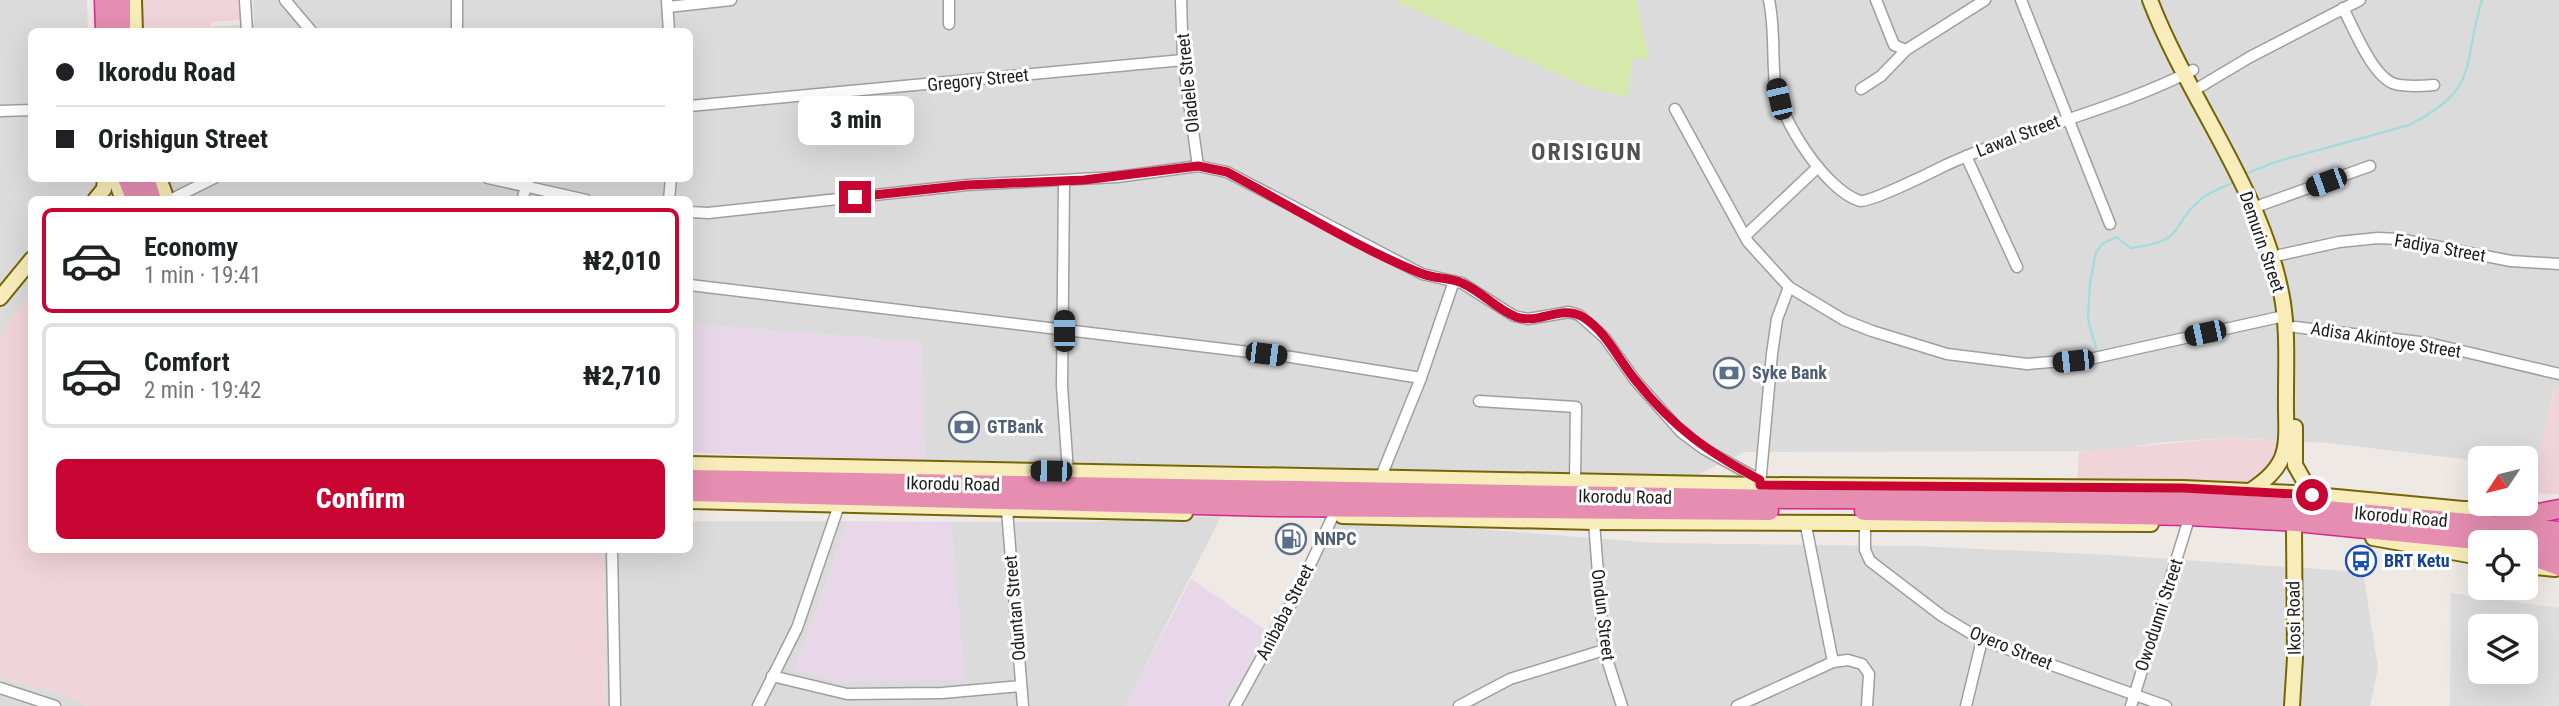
<!DOCTYPE html>
<meta charset="utf-8">
<style>
body{margin:0;font-family:"Roboto Condensed",sans-serif;background:#f2f2f2;color:#202124;height:100vh;display:flex;flex-direction:column;font-size:26px;white-space:nowrap}
*{box-sizing:border-box;margin:0}
p{font-size:23px;color:#757577}
.icon{flex:none;width:38px;height:38px;fill:none;stroke:currentColor;stroke-width:2;stroke-linecap:round;stroke-linejoin:round}
.map{position:relative;flex:1;overflow:hidden}
.drawer{position:absolute;left:28px;top:196px;width:665px;height:357px;display:flex;flex-direction:column;background:#fff;border-radius:10px;box-shadow:0 7px 28px #0002}
.drawer>*{flex:none}
.top-card{position:absolute;left:28px;top:28px;width:665px;height:154px;border-radius:10px;box-shadow:0 7px 28px #0002;display:grid;align-content:center;height:154px;padding:0 28px;background:#fff}
.needle{width:46px;rotate:235deg}
.fabs{position:absolute;left:2468px;top:446px;display:grid;gap:14px}
.fabs a{display:grid;place-items:center;width:70px;height:70px;border-radius:10px;background:#fff;box-shadow:0 7px 28px #0002;font-size:35px}
.end{position:absolute;width:32px;height:32px;margin:-16px;border:9px solid #c80432;background:#fff;box-shadow:0 0 0 4px #fff}
.from{border-radius:50%}
.bubble{position:absolute;height:49px;border-radius:10px;background:#fff;box-shadow:0 7px 28px #0002;font-size:23px;font-weight:800;line-height:49px;text-align:center}
.car{position:absolute;width:21px;height:42px;margin:-21px -10px;border-radius:9px;box-shadow:0 0 5px 2px #0007;background:linear-gradient(#222 24%,#8ab4d8 0 40%,#222 0 76%,#8ab4d8 0 86%,#222 0)}
.top-card b{display:flex;align-items:center;gap:24px;height:66px;font-size:26px}
.top-card b+b{border-top:2px solid #e0e0e0}
.top-card i{width:18px;height:18px;background:#202124}
ul{padding:12px 0 0;list-style:none}
li{display:flex;align-items:center;gap:21px;height:105px;margin:0 14px 10px;padding:0 14px;border:4px solid #e0e0e0;border-radius:10px}
li div{flex:1}
li b{display:block;font-size:26px}
li em{font-style:normal;font-weight:800}
li.current{border-color:#c80432}
li>.icon{width:63px;height:63px;stroke-width:1.5}
.button{display:flex;gap:14px;margin-top:auto;padding:14px 28px}
.button a{flex:1;height:80px;border-radius:10px;background:#c80432;color:#fff;font-size:28px;font-weight:800;line-height:80px;text-align:center}
.map>svg:first-child{display:block}
</style>
<div class="map">
<svg width="2559" height="706" viewBox="0 0 2559 706">
<rect width="100%" height="100%" fill="#efe9e5"/>
<!-- residential -->
<g fill="#dcdbdc">
<polygon points="0,0 87,0 88,31 32,32 32,178 107,179 116,199 32,200 31,292 8,322 0,343"/>
<polygon points="253,0 2559,0 2559,387 2554,388 2537,468 2525,467 2525,458 2480,458 2480,461 2328,443 2228,438 2155,443 2110,451 1745,452 1689,479 1327,467 925,460 921,342 690,324 690,200 173,200 167,179 690,178 690,32 213,31 213,27 254,23"/>
<polygon points="1221,516 1125,706 606,706 603,550 690,550 690,521 848,521 795,669 964,679 951,522 1084,522"/>
<polygon points="1330,517 1655,543 1917,546 2110,555 2363,572 2378,668 2370,706 1225,706"/>
<polygon points="0,677 59,693 89,706 0,706"/>
</g>
<!-- commercial -->
<g fill="#f0d4d9">
<polygon points="143,0 248,0 250,19 211,22 211,31 143,29"/>
<polygon points="31,292 32,550 603,550 606,706 89,706 59,693 0,677 0,343 8,322"/>
<polygon points="2555,387 2559,387 2559,494 2529,493"/>
<polygon points="2228,438 2282,441 2277,487 2077,480 2079,452"/>
</g>
<!-- industrial -->
<g fill="#e7d7e8">
<polygon points="690,324 921,342 925,460 690,453"/>
<polygon points="848,521 951,522 965,679 834,682 795,669"/>
<polygon points="1191,579 1267,631 1224,706 1125,706"/>
</g>
<!-- grass -->
<polygon fill="#d7e8ac" points="1393,0 1636,0 1649,60 1633,58 1627,97 1589,88"/>
<!-- parking -->
<path fill="#dedede" fill-rule="evenodd" d="M2451 593 2559 608V706H2450ZM2480 626H2525V672H2480Z"/>
<g fill="none" stroke-linecap="round" stroke-linejoin="round">
<!-- stream -->
<g stroke="#a6dcdc" stroke-width="2.5">
<path d="M2243 175 2275 162 2409 125C2482 88 2461 66 2482 0"/>
<path d="M2096 348 2088 319 2090 283 2096 252 2102 244 2116 237 2131 248C2188 240 2166 230 2200 200 2210 191 2224 188 2235 181"/>
</g>
<!-- street casing -->
<g stroke="#9f9f9f" stroke-width="13">
<g id="street">
<polyline points="245,0 247,32"/>
<polyline points="285,0 312,32"/>
<polyline points="457,0 457,32"/>
<polyline points="1181,0 1183,60 1198,166"/>
<path d="M1769 0C1775 28 1772 56 1775 84 1780 119 1825 190 1860 201 1867 204 1934 171 1946 165 2027 128 2115 110 2193 70"/>
<polyline points="1876,0 1894,45 1906,50 1985,0"/>
<polyline points="2021,0 2110,224"/>
<polyline points="667,1 669,32"/>
<polyline points="668,7 731,0"/>
<path d="M2343 8C2353 27 2373 78 2395 84 2407 87 2422 86 2434 85"/>
<polyline points="949,24 949,0"/>
<polyline points="1861,89 1881,76 1906,50"/>
<polyline points="2193,91 2250,57 2360,0"/>
<polyline points="690,106 1183,60"/>
<polyline points="1675,109 1748,242 1789,287 1844,320 1872,331 1947,354 2027,364 2090,359 2284,316"/>
<polyline points="0,111 32,110"/>
<polyline points="1966,156 2017,267"/>
<polyline points="488,178 586,200"/>
<polyline points="1064,181 1062,386 1068,472"/>
<polyline points="170,200 214,178"/>
<polyline points="522,200 529,178"/>
<polyline points="669,200 671,178"/>
<polyline points="2261,205 2370,166"/>
<polyline points="690,212 708,213 967,185 1117,177 1198,166 1227,172 1422,274 1462,283 1514,316 1528,319 1569,312 1579,315 1605,338 1635,380 1681,432 1704,449 1760,480"/>
<polyline points="1745,236 1818,167"/>
<polyline points="2280,255 2339,242 2378,238 2399,239 2511,261 2559,264"/>
<polyline points="690,285 1291,357 1421,378"/>
<polyline points="2295,327 2428,343 2559,374"/>
<polyline points="1479,401 1576,407 1575,482"/>
<polyline points="1380,479 1421,378 1454,281"/>
<polyline points="1760,485 1772,354 1777,319 1789,287"/>
<polyline points="1007,510 1023,706"/>
<polyline points="1805,521 1833,662"/>
<polyline points="1594,522 1604,650 1622,706"/>
<polyline points="1865,522 1865,550 1870,561 1942,616 1982,640 2166,706"/>
<polyline points="612,550 615,706"/>
<polyline points="772,676 847,694 942,693 1021,686"/>
<polyline points="0,688 55,706"/>
<polyline points="758,706 797,628 839,505"/>
<polyline points="1235,706 1296,595 1333,516"/>
<polyline points="1459,706 1510,679 1604,650"/>
<polyline points="1737,706 1833,662 1848,660 1862,664 1869,674 1867,706"/>
<polyline points="1966,706 1982,640"/>
<polyline points="2131,706 2187,525"/>
</g>
</g>
<!-- secondary casing -->
<g stroke="#746607" stroke-width="18">
<g id="secondary">
<polyline points="134,0 135,32"/>
<path d="M2150 0C2188 99 2260 187 2281 292 2288 325 2286 361 2286 394 2285 442 2295 462 2250 491"/>
<polyline points="115,178 123,200"/>
<polyline points="159,178 167,200"/>
<polyline points="95,200 104,189 105,178"/>
<polyline points="0,298 32,259"/>
<polyline points="2295,427 2295,465 2312,495"/>
<polyline points="690,464 1761,485 2183,488 2294,493 2463,509 2533,509"/>
<polyline points="690,501 1185,513"/>
<polyline points="1342,516 1594,522 2151,524"/>
<polyline points="2373,538 2480,557"/>
<polyline points="2525,566 2555,569"/>
<polyline points="2292,706 2295,658 2294,530"/>
</g>
</g>
<!-- highway casing -->
<g stroke="#d7288c" stroke-width="21">
<g id="highway">
<polyline points="104,0 105,32"/>
<polyline points="121,32 121,0"/>
<polyline points="127,178 136,200"/>
<polyline points="145,178 152,200"/>
<polyline points="690,479 1785,499 2167,500 2315,509 2559,531"/>
<polyline points="690,492 1276,507 1769,511"/>
<polyline points="1864,511 2190,516 2296,522 2496,542"/>
<polyline points="2504,520 2559,509"/>
<polyline points="2525,545 2559,548"/>
<polyline points="2525,554 2559,566"/>
</g>
</g>
<!-- street -->
<use href="#street" stroke="#fff" stroke-width="10"/>
<!-- secondary -->
<use href="#secondary" stroke="#f8edba" stroke-width="14"/>
<!-- highway -->
<use href="#highway" stroke="#e58eb2" stroke-width="18"/>
</g>
<g fill="none" stroke-linecap="round" stroke-linejoin="round">
<!-- route -->
<path stroke="#c80432" stroke-width="9" d="M855 197 967 185 1084 180 1198 166 1227 172C1291 206 1354 246 1420 273 1434 279 1449 277 1462 283 1481 291 1496 309 1516 317 1538 325 1561 304 1583 317 1607 332 1619 361 1637 382 1674 428 1708 452 1760 480V485L2183 488 2312 495"/>
</g>
<!-- icons -->
<defs>
<g id="bank-ring" transform="scale(1.575)"><circle r="9.5" fill="#fff" stroke="#5c6f8a" stroke-width="1.5"/><path d="M-6-4H6V4H-6ZM0-2.3a2.3 2.3 0 1 0 0 4.6a2.3 2.3 0 1 0 0-4.6Z" fill="#5c6f8a"/></g>
<g id="fuel-ring" transform="scale(1.575)"><circle r="9.5" fill="#fff" stroke="#5c6f8a" stroke-width="1.5"/><path d="M-5.5-6h7V0h2V4h1.3V-2.5L3-4.5l.8-.8L6-3V5H2.5V1h-1V6h-7ZM-4.2-4.7v3.2H.2V-4.7Z" fill="#5c6f8a"/></g>
<g id="bus-ring" transform="scale(1.575)"><circle r="9.5" fill="#fff" stroke="#1a4fb4" stroke-width="1.5"/><path d="M-5-6H5V4H4V6H2V4H-2V6H-4V4H-5ZM-3.5-4V0h7V-4ZM-3.5 1.2v1.5H-2V1.2ZM2 1.2v1.5H3.5V1.2Z" fill="#1a4fb4"/></g>
</defs>
<g fill-rule="evenodd">
<use href="#bank-ring" x="1729" y="373"/>
<use href="#bank-ring" x="964" y="427"/>
<use href="#fuel-ring" x="1291" y="539"/>
<use href="#bus-ring" x="2361" y="561"/>
</g>
<g text-anchor="middle" stroke-width="6" stroke-linejoin="round" paint-order="stroke">
<!-- street labels -->
<g font-size="18" fill="#1e1e1e" stroke="#fff">
<text transform="translate(978 80) rotate(-6)" y="6">Gregory Street</text>
<text transform="translate(1188 83) rotate(-96)" y="6">Oladele Street</text>
<text transform="translate(2018 136) rotate(-21)" y="6">Lawal Street</text>
<text transform="translate(2262 242) rotate(71)" y="6">Demurin Street</text>
<text transform="translate(2440 248) rotate(10)" y="6">Fadiya Street</text>
<text transform="translate(2386 340) rotate(9)" y="6">Adisa Akintoye Street</text>
<text transform="translate(953 484) rotate(1)" y="6">Ikorodu Road</text>
<text transform="translate(1625 497) rotate(1)" y="6">Ikorodu Road</text>
<text transform="translate(2401 517) rotate(5)" y="6">Ikorodu Road</text>
<text transform="translate(1015 608) rotate(-95)" y="6">Oduntan Street</text>
<text transform="translate(1285 612) rotate(-63)" y="6">Anibaba Street</text>
<text transform="translate(1603 615) rotate(83)" y="6">Ondun Street</text>
<text transform="translate(2159 615) rotate(-72)" y="6">Owodunni Street</text>
<text transform="translate(2294 618) rotate(-91)" y="6">Ikosi Road</text>
<text transform="translate(2011 648) rotate(22)" y="6">Oyero Street</text>
</g>
<!-- service labels -->
<g font-size="18" font-weight="bold" fill="#4e5e75" stroke="#fff" text-anchor="start">
<text x="1752" y="379">Syke Bank</text>
<text x="987" y="433">GTBank</text>
<text x="1314" y="545">NNPC</text>
</g>
<!-- transit labels -->
<g font-size="18" font-weight="bold" fill="#164399" stroke="#fff" text-anchor="start">
<text x="2384" y="567">BRT Ketu</text>
</g>
<!-- district labels -->
<g font-size="24" font-weight="bold" letter-spacing="2" fill="#515151" stroke="#fff">
<text x="1587" y="160">ORISIGUN</text>
</g>
</g>
</svg>
<div class="fabs">
<a><svg class="needle" viewBox="-14 -14 28 28"><path d="M0-13l5 13h-10z" fill="#e53935"/><path d="M0 13l5-13h-10z" fill="#757577"/></svg></a>
<a><svg class="icon" aria-label="locate" viewBox="0 0 24 24"><circle cx="12" cy="12" r="6"/><path d="M12 2v4M12 18v4M2 12h4M18 12h4"/></svg></a>
<a><svg class="icon" aria-label="layers" viewBox="0 0 24 24"><path d="M12 4l9 5-9 5-9-5zM3 14l9 5 9-5"/></svg></a>
</div>
<i class="end from" style="left:2312px;top:495px"></i>
<i class="end" style="left:855px;top:197px"></i>
<div class="bubble" style="left:798px;top:96px;width:116px">3 min</div>
<i class="car" style="left:1779px;top:99px;rotate:347deg"></i>
<i class="car" style="left:2326px;top:182px;rotate:250deg"></i>
<i class="car" style="left:1064px;top:331px;rotate:0deg"></i>
<i class="car" style="left:2205px;top:333px;rotate:258deg"></i>
<i class="car" style="left:1266px;top:354px;rotate:97deg"></i>
<i class="car" style="left:2073px;top:361px;rotate:264deg"></i>
<i class="car" style="left:1051px;top:471px;rotate:271deg"></i>
<div class="top-card">
<b><i class="from"></i>Ikorodu Road</b>
<b><i></i>Orishigun Street</b>
</div>
<section class="drawer">
<ul>
<li class="current"><svg class="icon" aria-label="car" viewBox="0 0 24 24"><path d="M5 17H2v-5l4-1 3-4h7l3 4 3 1v5h-3M9 17h6M6 11h13"/><circle cx="7" cy="17" r="2"/><circle cx="17" cy="17" r="2"/></svg><div><b>Economy</b><p>1 min · 19:41</p></div><em>₦2,010</em></li>
<li><svg class="icon" aria-label="car" viewBox="0 0 24 24"><path d="M5 17H2v-5l4-1 3-4h7l3 4 3 1v5h-3M9 17h6M6 11h13"/><circle cx="7" cy="17" r="2"/><circle cx="17" cy="17" r="2"/></svg><div><b>Comfort</b><p>2 min · 19:42</p></div><em>₦2,710</em></li>
</ul>
<div class="button"><a>Confirm</a></div>
</section>
</div>
